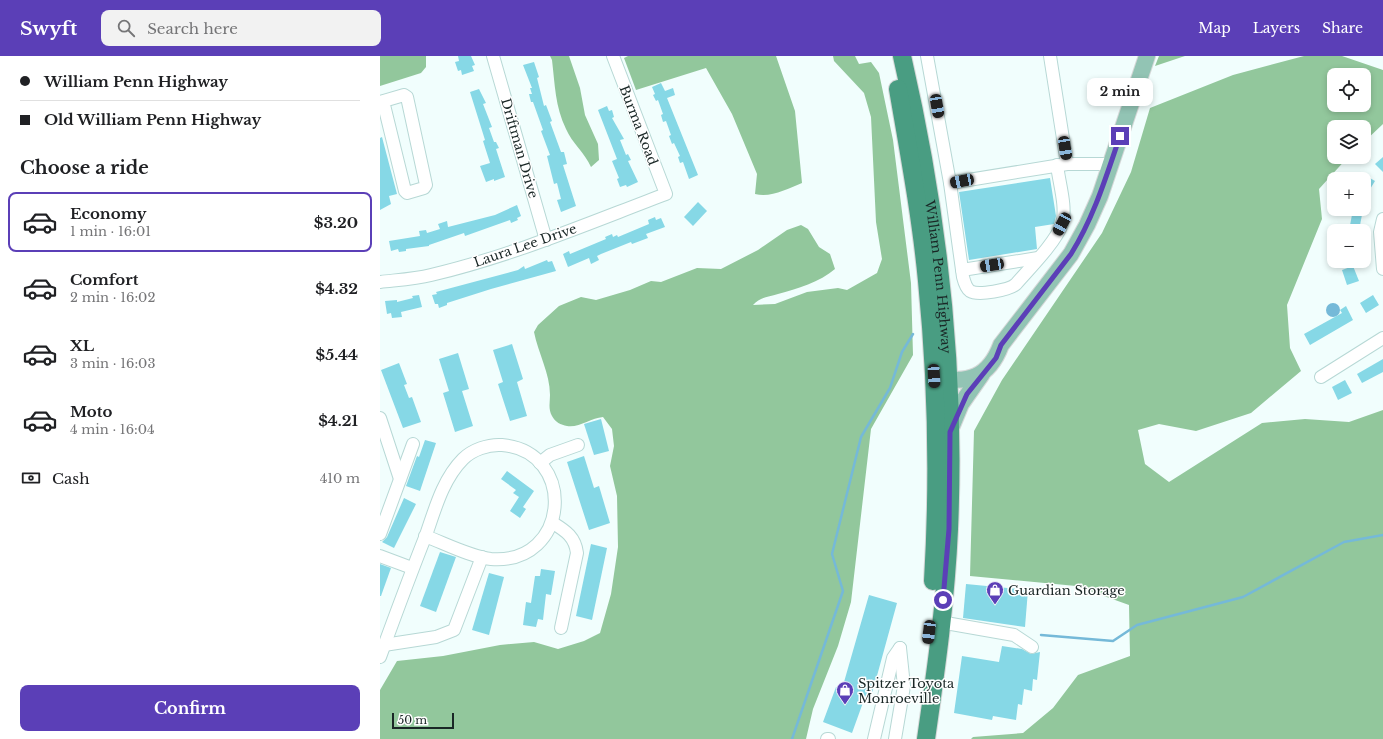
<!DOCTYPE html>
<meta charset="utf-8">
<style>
body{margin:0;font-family:"Libre Baskerville",serif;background:#f2f2f2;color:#202124;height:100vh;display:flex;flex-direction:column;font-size:15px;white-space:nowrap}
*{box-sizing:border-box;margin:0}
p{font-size:13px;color:#757577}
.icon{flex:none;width:22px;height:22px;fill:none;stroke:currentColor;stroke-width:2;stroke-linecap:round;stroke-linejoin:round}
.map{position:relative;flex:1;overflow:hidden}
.details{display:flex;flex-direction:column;background:#fff;width:380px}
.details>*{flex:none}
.hud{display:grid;align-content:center;height:88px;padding:0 20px;background:#fff}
.buttons{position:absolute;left:947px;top:12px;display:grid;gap:8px}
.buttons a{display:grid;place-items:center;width:44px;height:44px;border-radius:8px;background:#fff;box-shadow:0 2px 6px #0003;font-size:20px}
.scale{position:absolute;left:12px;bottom:10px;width:62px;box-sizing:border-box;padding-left:4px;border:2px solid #1a2726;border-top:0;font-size:11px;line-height:14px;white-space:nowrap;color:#1a2726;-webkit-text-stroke:3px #fff;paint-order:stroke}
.end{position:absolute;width:18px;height:18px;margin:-9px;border:5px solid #5b3fb7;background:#fff;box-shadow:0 0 0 2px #fff}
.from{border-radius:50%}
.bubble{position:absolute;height:28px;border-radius:8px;background:#fff;box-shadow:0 2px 6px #0003;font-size:13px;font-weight:700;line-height:28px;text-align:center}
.car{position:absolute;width:12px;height:24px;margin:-12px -6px;border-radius:5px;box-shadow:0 0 3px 1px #0007;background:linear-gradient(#222 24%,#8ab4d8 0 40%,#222 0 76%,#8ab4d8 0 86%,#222 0)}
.hud b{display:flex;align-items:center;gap:14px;height:38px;font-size:15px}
.hud b+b{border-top:1px solid #e0e0e0}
.hud i{width:10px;height:10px;background:#202124}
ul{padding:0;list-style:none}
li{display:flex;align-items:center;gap:12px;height:60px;margin:0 8px 6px;padding:0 12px;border:2px solid transparent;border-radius:8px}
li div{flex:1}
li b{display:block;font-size:15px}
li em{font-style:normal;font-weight:700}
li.selected{border-color:#5b3fb7}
li>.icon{width:36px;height:36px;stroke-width:1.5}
h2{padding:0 20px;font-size:18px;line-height:48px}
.pay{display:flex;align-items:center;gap:10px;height:44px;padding:0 20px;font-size:15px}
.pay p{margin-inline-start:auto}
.button{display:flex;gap:8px;margin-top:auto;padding:8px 20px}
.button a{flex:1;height:46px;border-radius:8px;background:#5b3fb7;color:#fff;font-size:16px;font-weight:700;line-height:46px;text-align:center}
header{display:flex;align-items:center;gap:24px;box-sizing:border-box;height:56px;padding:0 20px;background:#5b3fb7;color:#fff}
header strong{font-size:19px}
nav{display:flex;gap:22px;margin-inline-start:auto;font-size:14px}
.search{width:280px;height:36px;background:#f2f2f2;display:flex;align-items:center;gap:10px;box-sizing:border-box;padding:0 14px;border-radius:8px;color:#757577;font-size:15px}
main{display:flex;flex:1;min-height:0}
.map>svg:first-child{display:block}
</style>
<header>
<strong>Swyft</strong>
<div class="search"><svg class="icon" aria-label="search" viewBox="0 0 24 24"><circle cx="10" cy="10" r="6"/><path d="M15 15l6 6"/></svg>Search here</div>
<nav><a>Map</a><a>Layers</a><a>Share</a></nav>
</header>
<main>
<section class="details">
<div class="hud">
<b><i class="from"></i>William Penn Highway</b>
<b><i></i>Old William Penn Highway</b>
</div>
<h2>Choose a ride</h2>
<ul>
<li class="selected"><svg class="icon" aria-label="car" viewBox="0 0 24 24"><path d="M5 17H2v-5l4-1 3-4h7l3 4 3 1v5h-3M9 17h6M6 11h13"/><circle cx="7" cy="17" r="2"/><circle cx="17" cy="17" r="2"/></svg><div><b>Economy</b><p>1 min · 16:01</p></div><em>$3.20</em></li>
<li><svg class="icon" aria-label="car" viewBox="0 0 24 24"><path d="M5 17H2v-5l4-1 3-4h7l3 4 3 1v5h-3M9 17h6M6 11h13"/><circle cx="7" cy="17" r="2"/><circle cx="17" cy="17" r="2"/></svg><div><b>Comfort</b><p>2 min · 16:02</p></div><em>$4.32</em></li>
<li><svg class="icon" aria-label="car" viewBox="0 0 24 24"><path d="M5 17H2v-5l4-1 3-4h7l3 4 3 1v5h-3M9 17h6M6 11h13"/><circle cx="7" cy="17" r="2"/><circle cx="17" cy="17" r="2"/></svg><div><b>XL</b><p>3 min · 16:03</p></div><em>$5.44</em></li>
<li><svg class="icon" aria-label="car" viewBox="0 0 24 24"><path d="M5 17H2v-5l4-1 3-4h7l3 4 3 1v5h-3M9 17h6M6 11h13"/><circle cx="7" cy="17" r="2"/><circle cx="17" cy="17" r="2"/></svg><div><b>Moto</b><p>4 min · 16:04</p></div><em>$4.21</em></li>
</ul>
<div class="pay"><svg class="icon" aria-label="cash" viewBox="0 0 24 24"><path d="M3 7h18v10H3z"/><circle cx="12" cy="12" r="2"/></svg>Cash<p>410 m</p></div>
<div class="button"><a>Confirm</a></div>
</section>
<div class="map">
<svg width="1003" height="683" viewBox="0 0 1003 683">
<rect width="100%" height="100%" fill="#f1fefd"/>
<!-- forest -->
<g fill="#92c79c" fill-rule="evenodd">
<polygon points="0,0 46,0 46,11 41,17 0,30"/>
<path d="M170 0H189L200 32 205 59 218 88 219 104 211 111C205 97 192 87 186 73 175 50 175 29 172 4Z"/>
<path d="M248 0H396L415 55 422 127C407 133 391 142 375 138L377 118 352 58 326 12 256 34 244 2Z"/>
<path d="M453 0H475L479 8 491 6 499 17 513 84 531 227 533 299 491 373 471 546 458 590 433 653 426 683H0V634L17 605 63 600 120 589 154 586 178 593 204 585 220 577 231 538 238 491 237 440 230 410 234 390 232 373 223 361C211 362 199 372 187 370 181 369 175 366 172 360 168 353 170 346 170 339 170 317 158 297 154 276L158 269 179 250 201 241 216 244 250 234 271 225 281 226 317 212 341 213 378 194 407 174 421 169 428 173 439 191 450 198 455 213C440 226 417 233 398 238 388 241 380 241 373 249L395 248 427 236 458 232 467 234 497 217 502 203 496 166 491 61 484 37 454 5Z"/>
<polygon points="779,0 805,0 775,10"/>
<path d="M924 0H962L1003 14V68L984 86V71H954V101H968L939 133 942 163 907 249 910 292 921 315 871 357 816 375 779 368 758 374 765 408 789 426 882 367 925 363 969 366 1003 354V683H591L593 681 643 677 673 652 698 619 750 600 749 549 696 530 590 520 594 375 622 324 722 177 751 116 770 52 853 19ZM954 19H984V49H954Z"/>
</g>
<!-- water -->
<circle fill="#75b9d8" cx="953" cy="254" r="7"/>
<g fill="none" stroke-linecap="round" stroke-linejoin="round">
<!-- stream -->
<g stroke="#75b9d8" stroke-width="2.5">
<polyline points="661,579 733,585 757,569 863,541 964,486 1003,479"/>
<polyline points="412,683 463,535 452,498 481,381 510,332 522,296 533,278"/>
</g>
</g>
<!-- building -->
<g fill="#86d8e6">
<polygon points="78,0 91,0 95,9 92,10 94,15 82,19 81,14 78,15 75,6 79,5"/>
<polygon points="154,6 159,21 157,22 164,50 166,49 172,65 170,66 181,96 184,96 187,108 183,109 196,150 181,156 177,144 181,143 177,127 174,128 167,100 170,99 161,75 163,74 153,46 151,46 149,38 152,38 150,32 152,32 143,9"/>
<polygon points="281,27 285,35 293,32 295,39 287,42 318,119 309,123 303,106 300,107 298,101 300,100 294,87 292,88 289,80 291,79 286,65 283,66 281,59 283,58 278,44 276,45 273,39 275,38 272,31"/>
<polygon points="99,33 106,47 103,48 112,71 109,72 114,86 116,86 119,92 116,93 125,121 114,125 114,123 106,126 100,110 110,107 103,85 105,84 90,36"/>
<polygon points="227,50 229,55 232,54 234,61 232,62 244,83 240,84 246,99 248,98 251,104 248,105 258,126 247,131 246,129 240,131 237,123 239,122 232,105 237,103 218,54"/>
<polygon points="2,81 17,138 9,140 11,148 0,154 0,82"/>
<polygon points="1003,101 1003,116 995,108"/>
<polygon points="988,121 995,125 984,143 984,122 986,124"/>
<polygon points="670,122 676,160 674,168 655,171 657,193 589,204 579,136"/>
<polygon points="318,146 327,155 313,170 304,161"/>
<polygon points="137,149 141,160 137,162 138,164 131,167 130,164 85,180 84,177 49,189 49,190 26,193 26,195 19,196 18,193 11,195 9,185 40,180 39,175 46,174 47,177 60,173 58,168 67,165 68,171 115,159"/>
<polygon points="973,153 983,153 979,175 969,175"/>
<polygon points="275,161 276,164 281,162 285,171 266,178 268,182 252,188 251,186 221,198 217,200 219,204 211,208 209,202 188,211 183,198 189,195 190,198 226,183 225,181 232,178 233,181 237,179 238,181 269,168 268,164"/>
<polygon points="167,204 168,206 172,205 176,215 111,233 67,247 67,249 59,252 58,248 55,248 52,239 57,238 56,236 138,214 144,210 145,213"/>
<polygon points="973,210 979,225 967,229 962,214"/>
<polygon points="39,239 42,251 21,256 22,261 12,262 11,257 7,258 5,245 17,244 17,246 33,242 32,240"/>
<polygon points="993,239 999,249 986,257 980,247"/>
<polygon points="966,250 973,264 930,289 924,278 962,257 960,254"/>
<polygon points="132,288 143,323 137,326 147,360 130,365 118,328 123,326 113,294"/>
<polygon points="78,297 89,333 82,335 93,370 75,376 63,337 69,335 59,303"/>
<polygon points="1003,303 1003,316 982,327 977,318"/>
<polygon points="19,307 27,328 24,329 29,342 32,341 41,366 23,372 1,314"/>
<polygon points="965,324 972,337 958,344 952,331"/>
<polygon points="221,363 229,395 214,399 204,368"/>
<polygon points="45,384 56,387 40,435 26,430 37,400 39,401"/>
<polygon points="204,400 214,432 219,430 230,467 209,474 187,406"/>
<polygon points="127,415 154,435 143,451 146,453 140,462 130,455 139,441 133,437 136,434 121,423"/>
<polygon points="24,442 36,448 14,492 2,486 7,481"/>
<polygon points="211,488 227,492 212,564 196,560"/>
<polygon points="60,496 76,501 56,556 40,550"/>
<polygon points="0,508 11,512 1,540 0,540"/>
<polygon points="161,513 175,515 171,539 166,538 163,564 158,563 156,571 143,569 146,546 151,547 155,520 160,520"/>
<polygon points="109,517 124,521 109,579 92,574"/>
<polygon points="586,528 648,534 645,571 583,562"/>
<polygon points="489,539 517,547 495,627 490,643 485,641 472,677 443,666 456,631 462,633"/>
<polygon points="622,590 642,593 651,598 660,596 657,624 653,623 652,635 644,633 642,649 638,648 636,664 613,660 612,664 574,657 582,600 619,606"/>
</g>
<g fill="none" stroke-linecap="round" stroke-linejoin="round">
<!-- minor casing -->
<g stroke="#b7d8d5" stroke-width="14">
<g id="minor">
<polyline points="113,0 166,184"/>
<polyline points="547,0 570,127 687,108 670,0"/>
<polyline points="0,46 24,39 27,41 46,129 44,132 27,137 25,135 3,45"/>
<polyline points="687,108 730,108"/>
<path d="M570 127 583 221C584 225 586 232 590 235 598 240 630 234 636 228 649 213 676 186 682 168 687 151 679 127 677 109"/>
<polyline points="1003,163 1000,176 1003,213"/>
<polyline points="582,214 658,202"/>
<path d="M0 226C17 224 35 223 51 219 132 200 209 167 286 138L233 0"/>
<polyline points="941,321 1003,282"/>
<polyline points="0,362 20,423"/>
<polyline points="160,407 170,399 198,389"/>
<path d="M173 467C186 475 195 481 197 497L181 572"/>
<polyline points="0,478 33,388"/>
<polyline points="0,500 32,512"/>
<polyline points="560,566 634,579 652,591"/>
<polyline points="4,589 56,581 74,574 102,501"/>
<path d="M0 601C15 560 30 519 46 479 55 453 63 423 83 403 92 394 108 388 122 389 197 395 191 509 111 503 91 501 64 487 45 480"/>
<polyline points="447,683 449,683"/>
<polyline points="494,683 513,602 520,592"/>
<polyline points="515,683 524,630 520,592"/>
</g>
</g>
<!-- major casing -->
<g stroke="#d6d8d8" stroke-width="18">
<g id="major">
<path d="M556 321C588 329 609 321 621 289L691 198 707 169 720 140 767 0"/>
<polyline points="571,372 581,348 602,318"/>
</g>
</g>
<!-- highway casing -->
<g stroke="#d6d8d8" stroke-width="20">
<g id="highway">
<path id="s1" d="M522 0C558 155 576 314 569 473 566 543 556 614 546 683"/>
<path d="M518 33C529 97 541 161 547 225 557 325 559 425 553 525"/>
</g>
</g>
<!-- minor -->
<use href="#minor" stroke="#fff" stroke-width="12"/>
<!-- major -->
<use href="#major" stroke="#92c4b4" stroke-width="16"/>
<!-- highway -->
<use href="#highway" stroke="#499d82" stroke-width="18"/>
</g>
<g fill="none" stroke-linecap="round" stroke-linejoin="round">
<!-- route -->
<path stroke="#5b3fb7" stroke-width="5" d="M563 544 569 473 570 376 587 338 616 302 621 289 691 198C714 161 726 121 740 80"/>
</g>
<!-- icons -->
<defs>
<g id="shop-pin" transform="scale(0.9)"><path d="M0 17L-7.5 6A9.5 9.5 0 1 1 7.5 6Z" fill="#5b3fb7" stroke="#fff"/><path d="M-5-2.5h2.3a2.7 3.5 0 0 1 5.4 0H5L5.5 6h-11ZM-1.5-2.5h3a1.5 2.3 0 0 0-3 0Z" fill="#fff"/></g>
</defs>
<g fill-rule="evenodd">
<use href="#shop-pin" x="615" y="534"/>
<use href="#shop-pin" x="465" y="634"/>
</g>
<g text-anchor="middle" stroke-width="3" stroke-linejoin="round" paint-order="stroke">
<!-- street labels -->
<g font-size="13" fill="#1a2726" stroke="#fff">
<text transform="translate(259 69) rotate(69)" y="5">Burma Road</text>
<text transform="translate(140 92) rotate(74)" y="5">Driftman Drive</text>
<text transform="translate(145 189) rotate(-19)" y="5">Laura Lee Drive</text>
<text dy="5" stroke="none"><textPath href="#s1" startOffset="224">William Penn Highway</textPath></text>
</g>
<!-- poi labels -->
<g font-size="13" fill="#1a2726" stroke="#fff" text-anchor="start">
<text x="628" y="539">Guardian Storage</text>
<text x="478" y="632">Spitzer Toyota<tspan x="478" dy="15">Monroeville</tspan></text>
</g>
</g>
</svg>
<div class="buttons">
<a><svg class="icon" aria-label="locate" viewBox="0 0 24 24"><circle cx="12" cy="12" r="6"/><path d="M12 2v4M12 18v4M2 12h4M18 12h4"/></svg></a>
<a><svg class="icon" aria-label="layers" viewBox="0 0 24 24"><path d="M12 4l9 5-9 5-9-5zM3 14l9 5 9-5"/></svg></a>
<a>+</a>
<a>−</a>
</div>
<div class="scale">50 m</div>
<i class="end from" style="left:563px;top:544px"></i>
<i class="end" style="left:740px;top:80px"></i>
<div class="bubble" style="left:707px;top:22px;width:66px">2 min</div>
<i class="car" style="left:557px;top:50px;rotate:170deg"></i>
<i class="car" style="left:685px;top:92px;rotate:171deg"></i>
<i class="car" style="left:582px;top:125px;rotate:259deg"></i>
<i class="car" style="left:682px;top:168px;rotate:208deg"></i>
<i class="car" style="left:612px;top:209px;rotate:261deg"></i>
<i class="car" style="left:554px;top:320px;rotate:177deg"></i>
<i class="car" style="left:549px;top:576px;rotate:187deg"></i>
</div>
</main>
